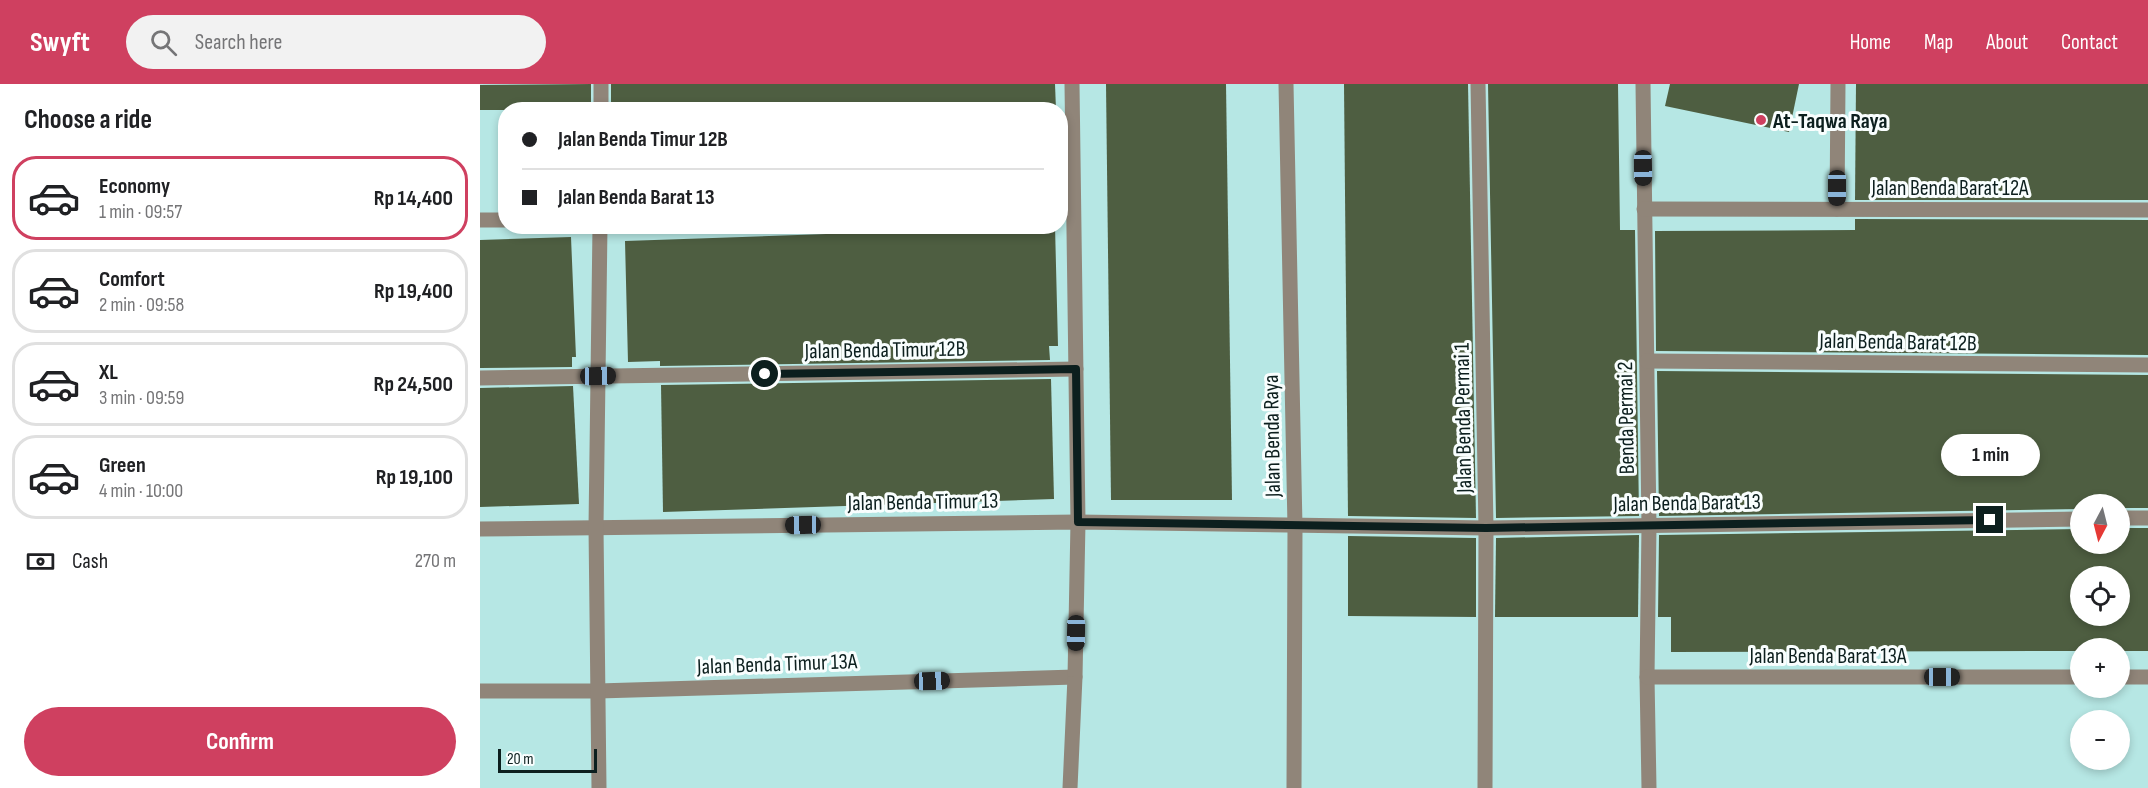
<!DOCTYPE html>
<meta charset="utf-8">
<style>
body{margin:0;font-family:"Sofia Sans Condensed",sans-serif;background:#f2f2f2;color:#202124;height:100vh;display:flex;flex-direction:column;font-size:22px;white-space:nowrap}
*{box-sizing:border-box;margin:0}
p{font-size:20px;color:#757577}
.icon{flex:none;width:33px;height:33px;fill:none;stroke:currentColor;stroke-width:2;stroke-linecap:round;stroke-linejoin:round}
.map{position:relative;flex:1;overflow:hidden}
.sheet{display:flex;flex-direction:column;background:#fff;width:480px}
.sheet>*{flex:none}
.top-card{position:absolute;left:18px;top:18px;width:570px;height:132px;border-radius:24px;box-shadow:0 3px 9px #0003;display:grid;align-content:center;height:132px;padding:0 24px;background:#fff}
.needle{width:39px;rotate:187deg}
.fabs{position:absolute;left:1590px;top:410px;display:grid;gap:12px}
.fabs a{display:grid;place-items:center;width:60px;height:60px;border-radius:50%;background:#fff;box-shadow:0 3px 9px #0003;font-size:30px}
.scale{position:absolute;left:18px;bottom:15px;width:99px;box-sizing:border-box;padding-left:6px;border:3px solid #0c1f1e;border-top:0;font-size:16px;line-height:21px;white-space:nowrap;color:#0c1f1e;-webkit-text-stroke:4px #f9fefe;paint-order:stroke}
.end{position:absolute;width:27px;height:27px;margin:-14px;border:8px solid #0c1f1e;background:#fff;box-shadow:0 0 0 3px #fff}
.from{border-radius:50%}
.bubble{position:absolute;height:42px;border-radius:21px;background:#fff;box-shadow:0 3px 9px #0003;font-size:20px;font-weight:700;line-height:42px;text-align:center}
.car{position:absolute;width:18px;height:36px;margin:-18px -9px;border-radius:8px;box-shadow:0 0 4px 2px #0007;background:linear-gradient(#222 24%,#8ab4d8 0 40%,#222 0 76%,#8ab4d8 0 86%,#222 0)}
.top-card b{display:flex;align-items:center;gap:21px;height:57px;font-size:22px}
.top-card b+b{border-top:2px solid #e0e0e0}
.top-card i{width:15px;height:15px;background:#202124}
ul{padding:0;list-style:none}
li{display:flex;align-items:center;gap:18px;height:84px;margin:0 12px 9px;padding:0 12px;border:3px solid #e0e0e0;border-radius:24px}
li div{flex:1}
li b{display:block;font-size:22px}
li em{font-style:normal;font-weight:700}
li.on{border-color:#cf4060}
li>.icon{width:54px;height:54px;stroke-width:1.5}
h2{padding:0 24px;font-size:27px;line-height:72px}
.pay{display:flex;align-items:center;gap:15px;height:66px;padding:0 24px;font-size:22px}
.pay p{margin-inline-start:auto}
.button{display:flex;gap:12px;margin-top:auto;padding:12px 24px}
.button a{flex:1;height:69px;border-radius:36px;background:#cf4060;color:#fff;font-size:24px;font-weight:700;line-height:69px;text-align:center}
header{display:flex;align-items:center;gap:36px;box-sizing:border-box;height:84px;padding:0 30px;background:#cf4060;color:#fff}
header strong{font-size:28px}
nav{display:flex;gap:33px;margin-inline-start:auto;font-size:21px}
.search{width:420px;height:54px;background:#f2f2f2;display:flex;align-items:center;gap:15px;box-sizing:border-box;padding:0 21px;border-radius:33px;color:#757577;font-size:22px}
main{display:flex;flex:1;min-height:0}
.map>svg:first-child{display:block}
</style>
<header>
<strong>Swyft</strong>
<div class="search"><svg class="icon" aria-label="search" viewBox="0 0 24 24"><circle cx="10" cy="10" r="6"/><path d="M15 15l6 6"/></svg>Search here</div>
<nav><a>Home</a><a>Map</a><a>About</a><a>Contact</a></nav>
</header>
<main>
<section class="sheet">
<h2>Choose a ride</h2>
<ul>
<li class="on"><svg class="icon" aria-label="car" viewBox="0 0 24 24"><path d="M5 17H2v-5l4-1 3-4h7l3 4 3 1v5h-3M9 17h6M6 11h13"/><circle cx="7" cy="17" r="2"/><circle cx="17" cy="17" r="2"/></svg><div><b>Economy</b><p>1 min · 09:57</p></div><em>Rp 14,400</em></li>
<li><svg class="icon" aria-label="car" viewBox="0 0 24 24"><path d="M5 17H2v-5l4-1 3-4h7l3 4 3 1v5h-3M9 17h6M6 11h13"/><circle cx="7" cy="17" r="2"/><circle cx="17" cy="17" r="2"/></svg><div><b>Comfort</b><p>2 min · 09:58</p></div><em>Rp 19,400</em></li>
<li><svg class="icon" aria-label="car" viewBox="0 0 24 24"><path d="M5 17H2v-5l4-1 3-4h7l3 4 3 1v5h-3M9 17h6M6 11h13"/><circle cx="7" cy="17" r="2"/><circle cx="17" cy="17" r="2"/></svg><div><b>XL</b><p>3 min · 09:59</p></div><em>Rp 24,500</em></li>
<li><svg class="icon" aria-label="car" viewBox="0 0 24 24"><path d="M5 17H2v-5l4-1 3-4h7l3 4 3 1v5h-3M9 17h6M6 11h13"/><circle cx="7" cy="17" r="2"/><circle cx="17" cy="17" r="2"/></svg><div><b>Green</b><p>4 min · 10:00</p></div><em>Rp 19,100</em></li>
</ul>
<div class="pay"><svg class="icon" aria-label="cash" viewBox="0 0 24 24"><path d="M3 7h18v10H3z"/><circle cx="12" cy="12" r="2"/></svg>Cash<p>270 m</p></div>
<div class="button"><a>Confirm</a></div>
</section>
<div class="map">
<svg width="1668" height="704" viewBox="0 0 1668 704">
<rect width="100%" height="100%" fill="#b6e7e4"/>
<!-- building -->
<g fill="#4e5e41" fill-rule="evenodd">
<polygon points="111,0 111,26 0,26 0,1"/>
<polygon points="131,0 575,0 576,26 131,26"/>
<polygon points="626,0 746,0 752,416 631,416"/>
<polygon points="864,0 988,0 996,434 868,432"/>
<polygon points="1008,0 1138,0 1140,146 1155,146 1159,432 1016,434"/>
<polygon points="1190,0 1319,0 1309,48 1185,22"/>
<polygon points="1376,0 1668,0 1668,116 1375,116"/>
<polygon points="1375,135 1668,136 1668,271 1176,267 1175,147 1375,146"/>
<polygon points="575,142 578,262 569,262 570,276 180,282 180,277 148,278 145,157"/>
<polygon points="91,153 96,273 92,273 92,283 0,284 0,156"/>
<polygon points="1177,287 1668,291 1668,424 1640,424 1640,420 1600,420 1600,425 1179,432"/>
<polygon points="571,295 574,415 183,428 181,301"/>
<polygon points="93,302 99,420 0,423 0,304"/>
<path d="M1640 444H1668V567H1640V564H1600V567L1191 568V533H1178L1179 451 1600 445V459H1640ZM1600 492H1640V531H1600Z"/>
<polygon points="1159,451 1158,533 1015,533 1016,454"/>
<polygon points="868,452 996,454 996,533 868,532"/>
</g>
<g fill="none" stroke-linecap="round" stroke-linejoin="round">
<!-- minor -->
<g stroke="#908579" stroke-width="15">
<polyline points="998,0 1006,444 1005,704"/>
<polyline points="1163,0 1169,442 1167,593 1169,704"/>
<polyline points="121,26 121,0"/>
<polyline points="1164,125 1668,126"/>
<polyline points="1357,125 1358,0"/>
<polyline points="0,136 26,136"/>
<polyline points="1167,277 1668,281"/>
<polyline points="0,294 596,285"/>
<polyline points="1640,434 1668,434"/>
<polyline points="0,445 598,438 1006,444 1600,435"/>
<polyline points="1167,593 1600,593"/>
<polyline points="1640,593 1668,593"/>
<polyline points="0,607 118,607 595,593"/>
<polyline points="119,704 116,443 120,142"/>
<polyline points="590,704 595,593 598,438 592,0"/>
</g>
<!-- tertiary -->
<polyline stroke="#908579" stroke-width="15" points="806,0 815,443 814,704"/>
</g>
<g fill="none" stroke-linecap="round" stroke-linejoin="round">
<!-- route -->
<polyline stroke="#0c1f1e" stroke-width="8" points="285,290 596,285 598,438 1006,444 1510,436"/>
</g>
<!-- markers -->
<circle fill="#cf4060" stroke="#f9fefe" stroke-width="2" cx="1281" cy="36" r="6"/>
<g text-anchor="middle" stroke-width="6" stroke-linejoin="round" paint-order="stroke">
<!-- poi labels -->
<g font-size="22" font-weight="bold" fill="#0c1f1e" stroke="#f9fefe" text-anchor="start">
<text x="1293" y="44">At-Taqwa Raya</text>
</g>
<!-- street labels -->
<g font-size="22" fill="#0c1f1e" stroke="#f9fefe">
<text x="1470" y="111">Jalan Benda Barat 12A</text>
<text transform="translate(1418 257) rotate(1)" y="8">Jalan Benda Barat 12B</text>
<text transform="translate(405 265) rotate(-1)" y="8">Jalan Benda Timur 12B</text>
<text transform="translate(982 334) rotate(-91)" y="8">Jalan Benda Permai 1</text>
<text transform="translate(1145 334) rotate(-91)" y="8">Benda Permai 2</text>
<text transform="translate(791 352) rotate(-91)" y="8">Jalan Benda Raya</text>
<text transform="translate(443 417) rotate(-1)" y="8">Jalan Benda Timur 13</text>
<text transform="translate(1207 418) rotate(-1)" y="8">Jalan Benda Barat 13</text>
<text x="1348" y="579">Jalan Benda Barat 13A</text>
<text transform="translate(297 579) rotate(-2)" y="8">Jalan Benda Timur 13A</text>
</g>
</g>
</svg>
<div class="fabs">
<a><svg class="needle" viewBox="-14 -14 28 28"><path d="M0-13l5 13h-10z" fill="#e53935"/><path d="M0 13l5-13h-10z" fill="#757577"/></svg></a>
<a><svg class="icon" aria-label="locate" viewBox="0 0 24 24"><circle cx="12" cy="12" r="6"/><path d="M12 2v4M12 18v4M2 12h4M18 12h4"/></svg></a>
<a>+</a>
<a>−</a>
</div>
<div class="scale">20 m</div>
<i class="end from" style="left:285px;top:290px"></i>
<i class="end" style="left:1510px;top:436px"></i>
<div class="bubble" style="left:1461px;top:350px;width:99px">1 min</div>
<i class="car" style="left:1163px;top:84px;rotate:179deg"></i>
<i class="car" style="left:1357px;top:104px;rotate:180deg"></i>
<i class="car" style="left:118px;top:292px;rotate:89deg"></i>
<i class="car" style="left:323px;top:441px;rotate:269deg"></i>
<i class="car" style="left:596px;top:549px;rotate:181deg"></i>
<i class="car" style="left:1462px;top:593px;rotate:90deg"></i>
<i class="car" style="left:452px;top:597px;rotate:88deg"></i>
<div class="top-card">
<b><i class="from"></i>Jalan Benda Timur 12B</b>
<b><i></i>Jalan Benda Barat 13</b>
</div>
</div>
</main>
